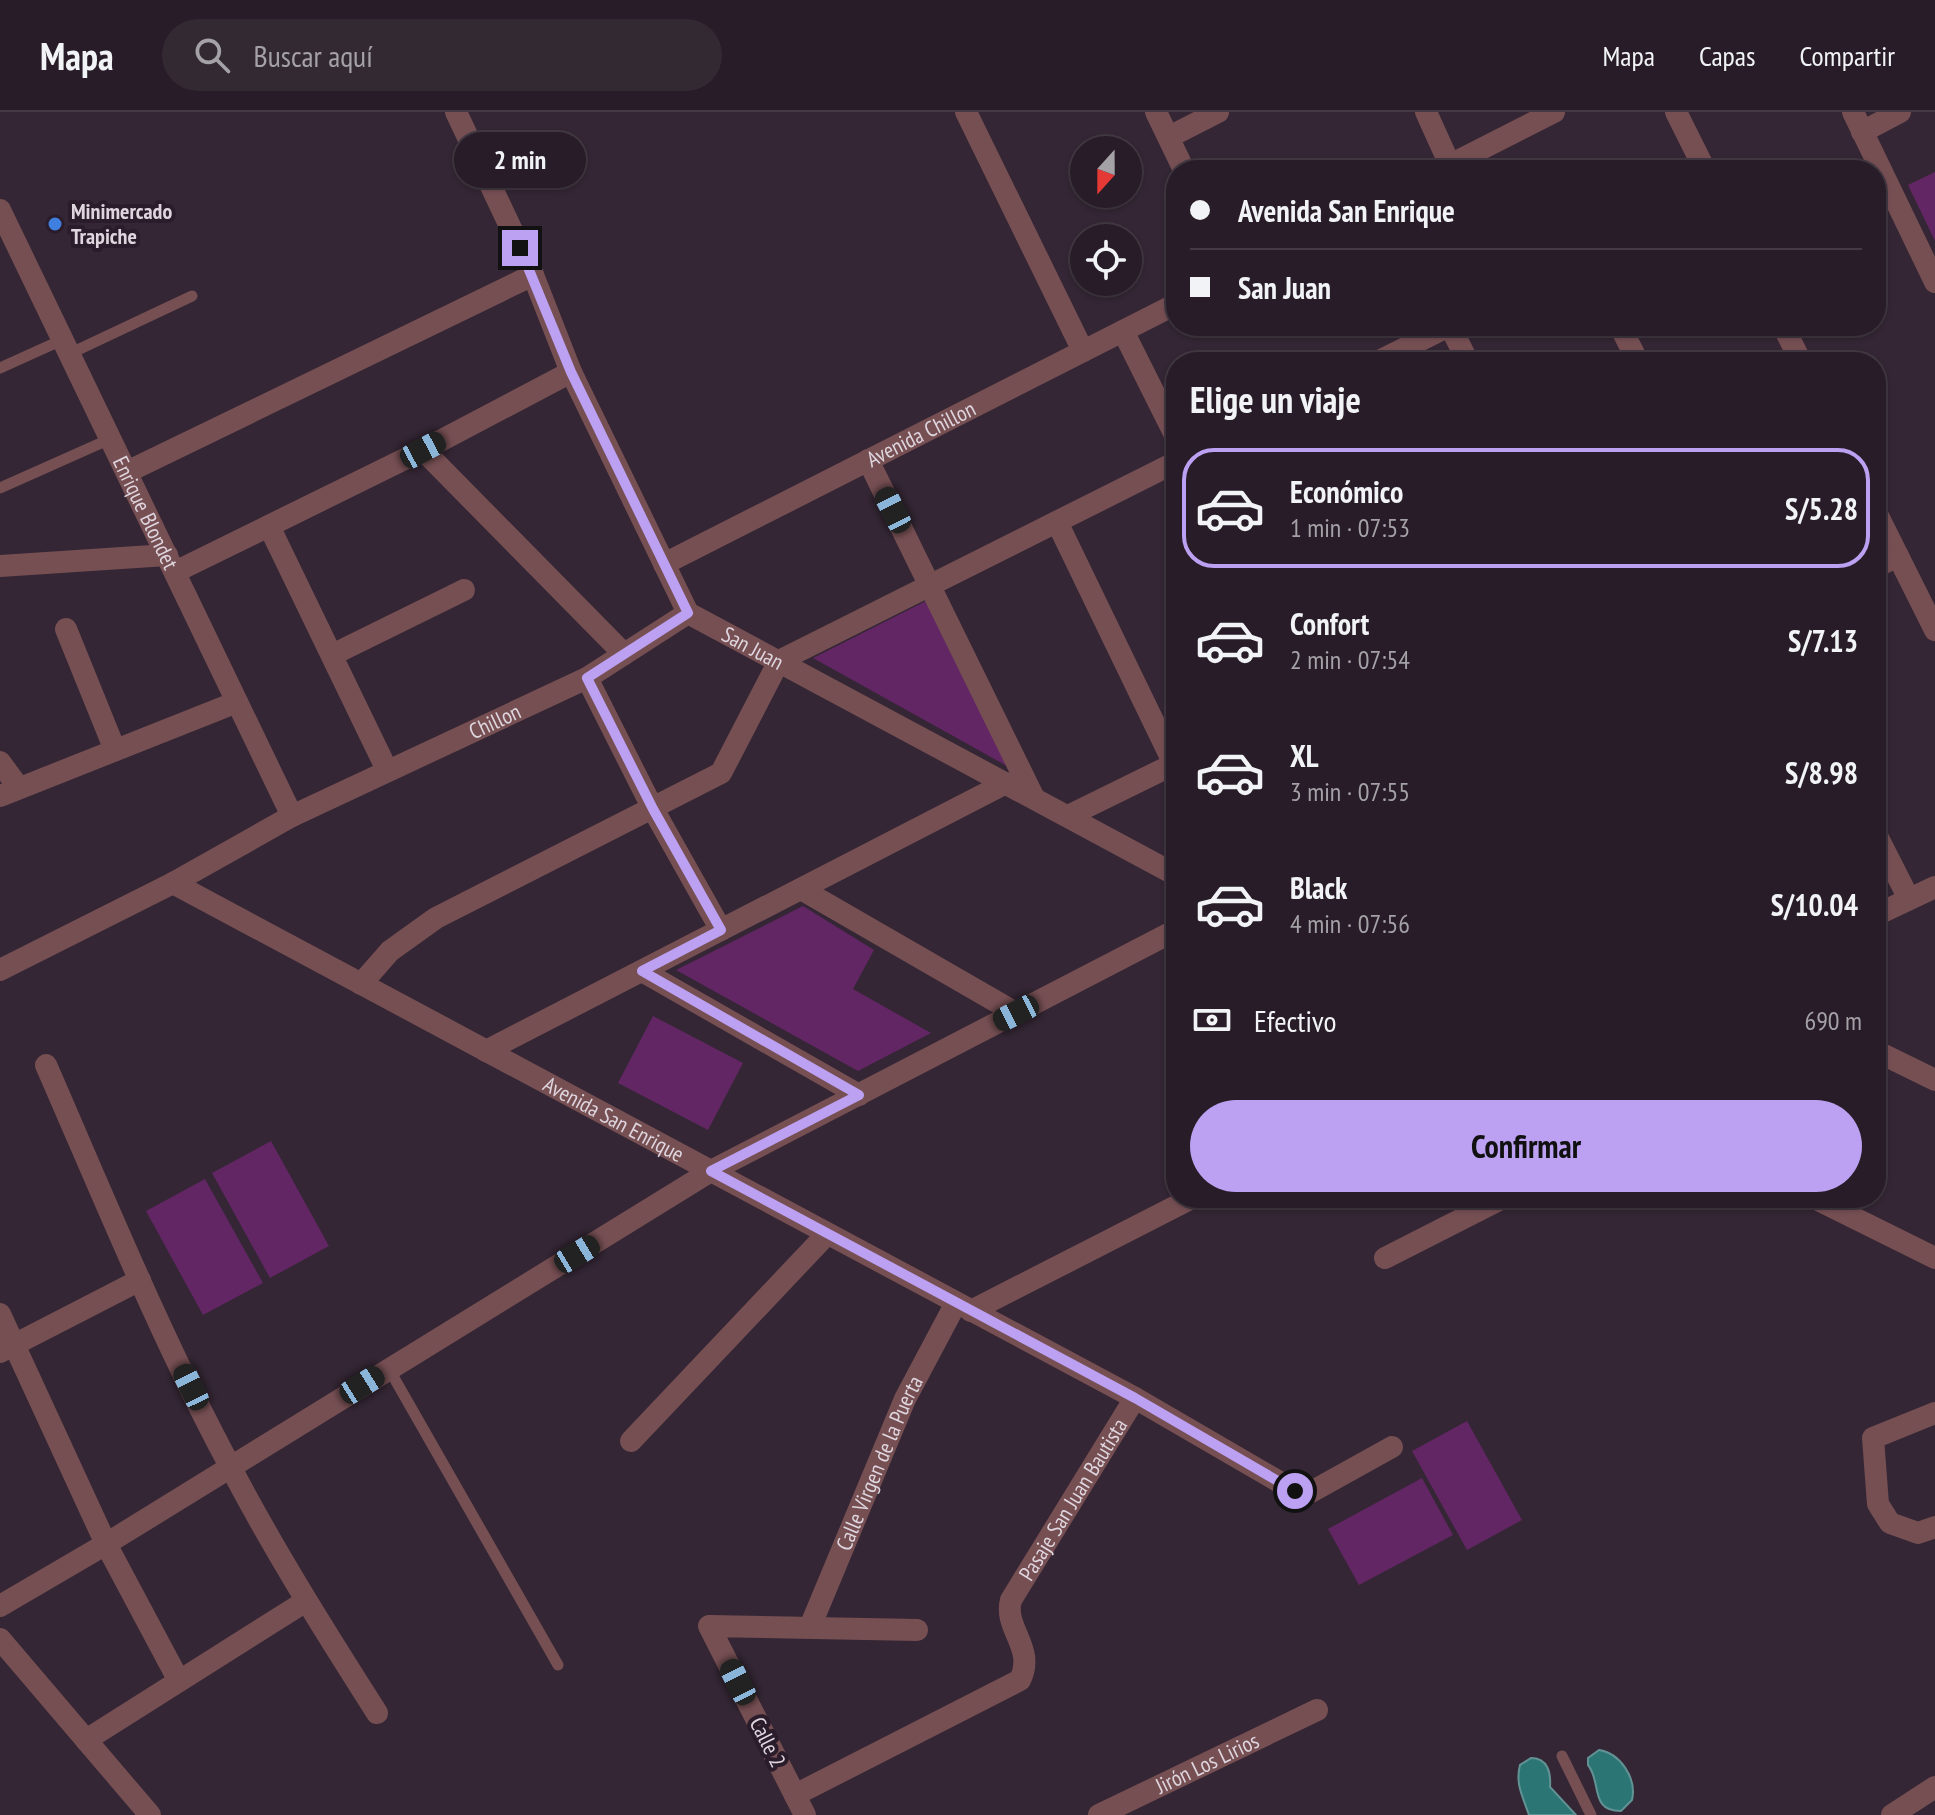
<!DOCTYPE html>
<html lang="es">
<meta charset="utf-8">
<style>
body{margin:0;font-family:"PT Sans Narrow",sans-serif;background:#332933;color:#f1f3f6;height:100vh;display:flex;flex-direction:column;font-size:30px;white-space:nowrap}
*{box-sizing:border-box;margin:0}
p{font-size:26px;color:#a4a1a7}
.icon{flex:none;width:44px;height:44px;fill:none;stroke:currentColor;stroke-width:2;stroke-linecap:round;stroke-linejoin:round}
.map{position:relative;flex:1;overflow:hidden}
.drawer{position:absolute;left:1166px;top:240px;width:720px;height:856px;display:flex;flex-direction:column;background:#271c27;border-radius:32px;box-shadow:0 2px 6px #0004,0 0 0 2px #433a44}
.drawer>*{flex:none}
.hud{position:absolute;left:1166px;top:48px;width:720px;height:176px;border-radius:32px;box-shadow:0 2px 6px #0004,0 0 0 2px #433a44;display:grid;align-content:center;height:176px;padding:0 24px;background:#271c27}
.needle{width:52px;rotate:201deg}
.buttons{position:absolute;left:1070px;top:24px;display:grid;gap:16px}
.buttons a{display:grid;place-items:center;width:72px;height:72px;border-radius:50%;background:#271c27;box-shadow:0 2px 6px #0004,0 0 0 2px #433a44;font-size:40px}
.end{position:absolute;width:36px;height:36px;margin:-18px;border:10px solid #bca0f2;background:#111;box-shadow:0 0 0 4px #111}
.from{border-radius:50%}
.bubble{position:absolute;height:56px;border-radius:28px;background:#271c27;box-shadow:0 2px 6px #0004,0 0 0 2px #433a44;font-size:26px;font-weight:700;line-height:56px;text-align:center}
.car{position:absolute;width:24px;height:48px;margin:-24px -12px;border-radius:10px;box-shadow:0 0 6px 2px #0007;background:linear-gradient(#222 24%,#8ab4d8 0 40%,#222 0 76%,#8ab4d8 0 86%,#222 0)}
.hud b{display:flex;align-items:center;gap:28px;height:76px;font-size:30px}
.hud b+b{border-top:2px solid #433a44}
.hud i{width:20px;height:20px;background:#f1f3f6}
ul{padding:0;list-style:none}
li{display:flex;align-items:center;gap:24px;height:120px;margin:0 16px 12px;padding:0 8px;border:4px solid transparent;border-radius:32px}
li div{flex:1}
li b{display:block;font-size:30px}
li em{font-style:normal;font-weight:700}
li.selected{border-color:#bca0f2}
li>.icon{width:72px;height:72px;stroke-width:1.5}
h2{padding:0 24px;font-size:36px;line-height:96px}
.pay{display:flex;align-items:center;gap:20px;height:88px;padding:0 24px;font-size:30px}
.pay p{margin-inline-start:auto}
.button{display:flex;gap:16px;margin-top:auto;padding:16px 24px}
.button a{flex:1;height:92px;border-radius:48px;background:#bca0f2;color:#111;font-size:32px;font-weight:700;line-height:92px;text-align:center}
header{display:flex;align-items:center;gap:48px;box-sizing:border-box;height:112px;padding:0 40px;background:#271c27;border-bottom:2px solid #433a44}
header strong{font-size:38px}
nav{display:flex;gap:44px;margin-inline-start:auto;font-size:28px}
.search{width:560px;height:72px;background:#332933;display:flex;align-items:center;gap:20px;box-sizing:border-box;padding:0 28px;border-radius:44px;color:#a4a1a7;font-size:30px}
.map>svg:first-child{display:block}
</style>
<header>
<strong>Mapa</strong>
<div class="search"><svg class="icon" aria-label="search" viewBox="0 0 24 24"><circle cx="10" cy="10" r="6"/><path d="M15 15l6 6"/></svg>Buscar aquí</div>
<nav><a>Mapa</a><a>Capas</a><a>Compartir</a></nav>
</header>
<div class="map">
<svg width="1935" height="1703" viewBox="0 0 1935 1703">
<rect width="100%" height="100%" fill="#342634"/>
<!-- green -->
<g fill="#612663">
<polygon points="1935,60 1935,129 1908,73"/>
<polygon points="926,489 1007,654 813,546"/>
<polygon points="803,794 874,838 853,877 931,921 858,959 676,858"/>
<polygon points="653,904 743,951 708,1018 618,971"/>
<polygon points="271,1029 329,1134 270,1166 212,1061"/>
<polygon points="205,1067 263,1171 203,1203 146,1099"/>
<polygon points="1467,1309 1522,1408 1467,1438 1412,1339"/>
<polygon points="1422,1366 1453,1423 1359,1473 1328,1417"/>
</g>
<!-- water -->
<g fill="#2b7575" stroke="#619294" stroke-width="2">
<path d="M1599 1638C1620 1641 1637 1666 1632 1688L1621 1699C1589 1699 1602 1670 1588 1653V1646Z"/>
<path d="M1531 1646C1548 1646 1551 1661 1550 1675L1576 1703H1529C1523 1685 1515 1672 1520 1653Z"/>
</g>
<g fill="none" stroke-linecap="round" stroke-linejoin="round">
<!-- service -->
<g stroke="#764f53" stroke-width="11">
<polyline points="69,242 192,184"/>
<polyline points="0,256 62,228"/>
<polyline points="0,376 110,327"/>
<polyline points="389,1257 558,1553"/>
<polyline points="1562,1644 1591,1703"/>
</g>
<!-- minor -->
<g stroke="#764f53" stroke-width="22">
<path id="s1" d="M456 0 533 163 571 260 688 501 1176 763"/>
<polyline points="966,0 1083,239"/>
<polyline points="1156,0 1184,58"/>
<polyline points="1426,0 1450,53"/>
<polyline points="1676,0 1705,58"/>
<polyline points="1853,0 1935,170"/>
<polyline points="1862,20 1900,0"/>
<polyline points="1169,25 1218,0"/>
<polyline points="1440,58 1554,0"/>
<path id="s2" d="M0 98 292 704"/>
<polyline points="1450,214 1468,250"/>
<polyline points="1620,214 1638,250"/>
<polyline points="1783,214 1801,250"/>
<polyline points="1123,219 1176,325"/>
<polyline points="1377,250 1449,214"/>
<polyline points="423,338 624,542"/>
<polyline points="868,348 1034,686"/>
<polyline points="127,360 533,163"/>
<polyline points="1876,400 1935,518"/>
<polyline points="1057,410 1174,652"/>
<polyline points="269,414 387,658"/>
<path id="s3" d="M664 452 1176 192"/>
<polyline points="0,454 167,443"/>
<polyline points="1876,455 1898,444"/>
<polyline points="175,460 423,338 571,260"/>
<polyline points="66,517 115,638"/>
<polyline points="332,543 464,478"/>
<polyline points="587,566 653,697 721,818"/>
<polyline points="0,650 19,676"/>
<polyline points="0,684 237,590"/>
<polyline points="1068,704 1176,651"/>
<polyline points="1876,722 1909,787"/>
<path id="s4" d="M173 771 1135 1286 1295 1379 1311 1380 1392 1335"/>
<polyline points="801,777 1016,901"/>
<polyline points="1876,803 1935,775"/>
<path id="s5" d="M0 858 173 771 292 704 587 566 688 501"/>
<polyline points="642,859 859,983"/>
<polyline points="361,872 390,839 436,806 721,661 779,549 1176,350"/>
<polyline points="486,939 1006,671"/>
<polyline points="1876,939 1935,968"/>
<path d="M46 953C105 1088 161 1226 231 1356 275 1440 326 1521 377 1601"/>
<polyline points="1814,1086 1935,1146"/>
<polyline points="1385,1146 1503,1086"/>
<polyline points="971,1199 1192,1086"/>
<polyline points="0,1202 106,1432 179,1569"/>
<polyline points="0,1240 140,1168"/>
<polyline points="1935,1301 1873,1326 1878,1392 1890,1411 1918,1421 1935,1415"/>
<polyline points="631,1329 827,1122"/>
<polyline points="0,1494 106,1432 711,1059 1176,818"/>
<path id="s6" d="M810 1515 905 1287 956 1191"/>
<polyline points="0,1527 150,1703"/>
<polyline points="86,1628 306,1489"/>
<path id="s7" d="M795 1683 1020 1568C1036 1536 1003 1516 1011 1488L1135 1286"/>
<polyline points="805,1703 709,1514 917,1518"/>
<path id="s8" d="M1099 1703 1317 1598"/>
<polyline points="1892,1703 1935,1675"/>
</g>
</g>
<g fill="none" stroke-linecap="round" stroke-linejoin="round">
<!-- route -->
<polyline stroke="#bca0f2" stroke-width="10" points="520,136 571,260 688,501 587,566 653,697 721,818 642,859 859,983 711,1059 1135,1286 1295,1379"/>
</g>
<!-- markers -->
<circle fill="#3f7fe0" stroke="#2a1c2a" stroke-width="3" cx="55" cy="112" r="8"/>
<g text-anchor="middle" stroke-width="8" stroke-linejoin="round" paint-order="stroke">
<!-- poi labels -->
<g font-size="22" font-weight="bold" fill="#ded5de" stroke="#2a1c2a" text-anchor="start">
<text x="71" y="107">Minimercado<tspan x="71" dy="25">Trapiche</tspan></text>
</g>
<!-- street labels -->
<g font-size="22" fill="#ded5de" stroke="#2a1c2a">
<text dy="8" stroke="none"><textPath href="#s3" startOffset="288">Avenida Chillon</textPath></text>
<text dy="8" stroke="none"><textPath href="#s2" startOffset="336">Enrique Blondet</textPath></text>
<text dy="8" stroke="none"><textPath href="#s1" startOffset="626">San Juan</textPath></text>
<text dy="8" stroke="none"><textPath href="#s5" startOffset="554">Chillon</textPath></text>
<text dy="8" stroke="none"><textPath href="#s4" startOffset="500">Avenida San Enrique</textPath></text>
<text dy="8" stroke="none"><textPath href="#s6" startOffset="178">Calle Virgen de la Puerta</textPath></text>
<text dy="8" stroke="none"><textPath href="#s7" startOffset="454">Pasaje San Juan Bautista</textPath></text>
<text transform="translate(768 1630) rotate(63)" y="8">Calle 2</text>
<text dy="8" stroke="none"><textPath href="#s8" startOffset="120">Jirón Los Lirios</textPath></text>
</g>
</g>
</svg>
<div class="buttons">
<a><svg class="needle" viewBox="-14 -14 28 28"><path d="M0-13l5 13h-10z" fill="#e53935"/><path d="M0 13l5-13h-10z" fill="#a4a1a7"/></svg></a>
<a><svg class="icon" aria-label="locate" viewBox="0 0 24 24"><circle cx="12" cy="12" r="6"/><path d="M12 2v4M12 18v4M2 12h4M18 12h4"/></svg></a>
</div>
<i class="end from" style="left:1295px;top:1379px"></i>
<i class="end" style="left:520px;top:136px"></i>
<div class="bubble" style="left:454px;top:20px;width:132px">2 min</div>
<i class="car" style="left:423px;top:338px;rotate:62deg"></i>
<i class="car" style="left:893px;top:398px;rotate:333deg"></i>
<i class="car" style="left:1016px;top:901px;rotate:243deg"></i>
<i class="car" style="left:577px;top:1142px;rotate:59deg"></i>
<i class="car" style="left:362px;top:1273px;rotate:58deg"></i>
<i class="car" style="left:191px;top:1275px;rotate:334deg"></i>
<i class="car" style="left:738px;top:1570px;rotate:333deg"></i>
<div class="hud">
<b><i class="from"></i>Avenida San Enrique</b>
<b><i></i>San Juan</b>
</div>
<section class="drawer">
<h2>Elige un viaje</h2>
<ul>
<li class="selected"><svg class="icon" aria-label="car" viewBox="0 0 24 24"><path d="M5 17H2v-5l4-1 3-4h7l3 4 3 1v5h-3M9 17h6M6 11h13"/><circle cx="7" cy="17" r="2"/><circle cx="17" cy="17" r="2"/></svg><div><b>Económico</b><p>1 min · 07:53</p></div><em>S/5.28</em></li>
<li><svg class="icon" aria-label="car" viewBox="0 0 24 24"><path d="M5 17H2v-5l4-1 3-4h7l3 4 3 1v5h-3M9 17h6M6 11h13"/><circle cx="7" cy="17" r="2"/><circle cx="17" cy="17" r="2"/></svg><div><b>Confort</b><p>2 min · 07:54</p></div><em>S/7.13</em></li>
<li><svg class="icon" aria-label="car" viewBox="0 0 24 24"><path d="M5 17H2v-5l4-1 3-4h7l3 4 3 1v5h-3M9 17h6M6 11h13"/><circle cx="7" cy="17" r="2"/><circle cx="17" cy="17" r="2"/></svg><div><b>XL</b><p>3 min · 07:55</p></div><em>S/8.98</em></li>
<li><svg class="icon" aria-label="car" viewBox="0 0 24 24"><path d="M5 17H2v-5l4-1 3-4h7l3 4 3 1v5h-3M9 17h6M6 11h13"/><circle cx="7" cy="17" r="2"/><circle cx="17" cy="17" r="2"/></svg><div><b>Black</b><p>4 min · 07:56</p></div><em>S/10.04</em></li>
</ul>
<div class="pay"><svg class="icon" aria-label="cash" viewBox="0 0 24 24"><path d="M3 7h18v10H3z"/><circle cx="12" cy="12" r="2"/></svg>Efectivo<p>690 m</p></div>
<div class="button"><a>Confirmar</a></div>
</section>
</div>
